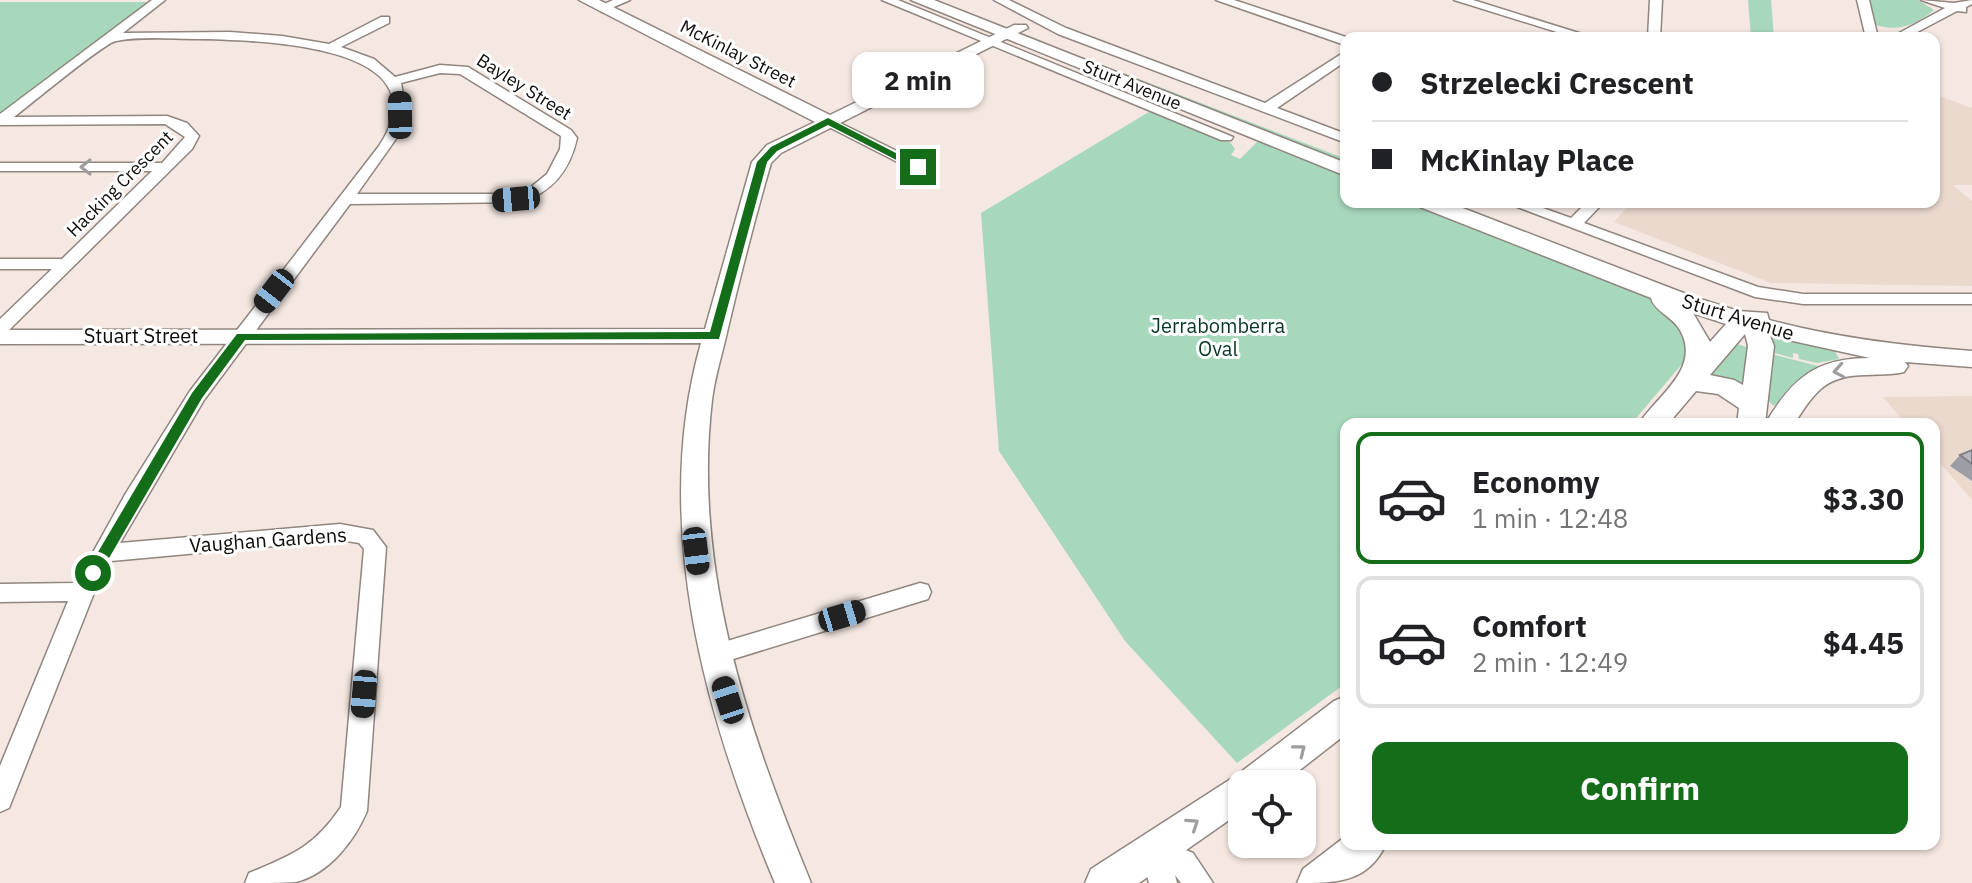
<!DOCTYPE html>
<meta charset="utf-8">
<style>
body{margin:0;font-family:"IBM Plex Sans",sans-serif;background:#f2f2f2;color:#202124;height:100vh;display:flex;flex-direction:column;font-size:30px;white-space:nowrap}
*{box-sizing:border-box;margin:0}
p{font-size:26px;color:#757577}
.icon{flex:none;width:44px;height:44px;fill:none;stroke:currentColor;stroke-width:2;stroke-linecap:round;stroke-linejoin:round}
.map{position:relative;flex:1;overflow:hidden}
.side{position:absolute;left:1340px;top:418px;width:600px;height:432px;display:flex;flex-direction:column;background:#fff;border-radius:16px;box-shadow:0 2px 6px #0004}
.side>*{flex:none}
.hud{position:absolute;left:1340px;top:32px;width:600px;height:176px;border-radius:16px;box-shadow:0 2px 6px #0004;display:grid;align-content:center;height:176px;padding:0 32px;background:#fff}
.fabs{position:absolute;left:1228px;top:770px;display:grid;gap:16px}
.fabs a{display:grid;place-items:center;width:88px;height:88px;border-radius:16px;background:#fff;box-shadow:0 2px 6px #0004;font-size:40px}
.end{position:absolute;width:36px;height:36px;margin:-18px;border:10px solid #146e19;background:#fff;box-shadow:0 0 0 4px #fff}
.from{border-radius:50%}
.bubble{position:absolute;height:56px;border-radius:16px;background:#fff;box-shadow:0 2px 6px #0004;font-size:26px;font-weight:700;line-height:56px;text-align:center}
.car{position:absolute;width:24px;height:48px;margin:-24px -12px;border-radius:10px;box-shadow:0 0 6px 2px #0007;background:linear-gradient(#222 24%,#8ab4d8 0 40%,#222 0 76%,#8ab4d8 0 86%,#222 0)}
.hud b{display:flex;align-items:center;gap:28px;height:76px;font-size:30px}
.hud b+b{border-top:2px solid #e0e0e0}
.hud i{width:20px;height:20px;background:#202124}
ul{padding:14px 0 0;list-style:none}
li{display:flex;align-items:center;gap:24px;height:132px;margin:0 16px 12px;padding:0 16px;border:4px solid #e0e0e0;border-radius:16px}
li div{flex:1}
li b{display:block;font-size:30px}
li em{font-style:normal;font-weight:700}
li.active{border-color:#146e19}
li>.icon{width:72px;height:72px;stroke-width:1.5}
.primary-button{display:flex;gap:16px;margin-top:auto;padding:16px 32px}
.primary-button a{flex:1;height:92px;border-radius:16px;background:#146e19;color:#fff;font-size:32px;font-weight:700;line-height:92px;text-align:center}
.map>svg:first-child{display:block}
</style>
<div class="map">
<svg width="1972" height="883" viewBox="0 0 1972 883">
<rect width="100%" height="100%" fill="#f5e8e2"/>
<!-- built -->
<g fill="#ebd9ce">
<polygon points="1934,94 1972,108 1972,185 1953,185 1972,201 1972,286 1771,283 1614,222 1632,202 1934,202"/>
<polygon points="1972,396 1972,500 1934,456 1934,424 1906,424 1883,397"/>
</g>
<!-- green -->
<g fill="#a7d8bc">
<polygon points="1748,0 1771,0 1774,38 1751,38"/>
<path d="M1866 0H1918L1934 10C1917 25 1895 33 1873 24Z"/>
<polygon points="0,2 149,2 0,114"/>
<polygon points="1082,57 1346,159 1346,165 1077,59"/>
<polygon points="1152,110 1230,142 1235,149 1231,155 1240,159 1259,140 1346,175 1346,202 1415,202 1646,296 1682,322 1688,357 1631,424 1346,424 1346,683 1237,763 1125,641 999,451 981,213"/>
<polygon points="1773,338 1835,351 1839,359 1817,363 1799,359 1798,354 1793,353 1793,358 1771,352 1770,339"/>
<polygon points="1732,342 1749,348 1747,391 1708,377"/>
<polygon points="1771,354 1822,367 1774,406 1766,399"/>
</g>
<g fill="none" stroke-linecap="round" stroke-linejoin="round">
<!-- minor casing -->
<g stroke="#90857f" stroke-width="3">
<g id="minor">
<path d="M152 0H165L123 33 230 32 282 36 329 44 381 17H389V23L341 47 374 59 395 77 440 65 468 67 571 130 577 138C570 170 553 192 521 202L350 204 204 400 120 543 340 524 373 530 386 547 367 811C355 840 329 874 296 882 281 883 261 883 245 883L249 873C292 855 314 847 341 807L364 549 359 543 340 540 111 561 94 593 9 808 0 812V766L68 601 0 602V584L76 583 126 493 190 391 379 146C448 42 252 40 196 39 171 39 141 36 116 41 104 43 30 105 14 117L167 116 187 123 199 136 192 149 6 333 0 335V319L52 269H0V259H62L152 171H0V163H162L185 137 165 124 0 125V114ZM440 73 460 74 561 136 560 149 547 174 531 187 515 194H357L403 129 407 115 401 83Z"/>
<polygon points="613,0 630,0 602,12 596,8"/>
<polygon points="882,0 898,0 1233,137 1231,140 1221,140"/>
<polygon points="994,0 1009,0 1066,28 1265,103 1346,51 1346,61 1277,108 1346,134 1346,143 1058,34"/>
<polygon points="1216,0 1234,0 1349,38 1346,38 1346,45 1342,44"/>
<polygon points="1454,0 1473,0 1595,38 1576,38"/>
<polygon points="1650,0 1662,0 1660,38 1648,38"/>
<polygon points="1857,0 1869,0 1878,38 1866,38"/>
<polygon points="1921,0 1954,3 1972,0 1972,4 1966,7 1966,12 1957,11 1906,38 1890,38 1945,8"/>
<polygon points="828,117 923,164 925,167 923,170 913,170 823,124 823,118"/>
<polygon points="1504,202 1526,202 1571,218 1587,202 1604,202 1584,223 1758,287 1803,294 1972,294 1972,304 1803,304 1755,297"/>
<polygon points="920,583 928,585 931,592 928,599 714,665 706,662 702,655 706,648 714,645"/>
<polygon points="1154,837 1193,853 1213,883 1181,883 1175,875 1177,883 1149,883 1140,851 1144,841"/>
</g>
</g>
<!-- tertiary casing -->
<g stroke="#90857f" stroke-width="3">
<path id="tertiary" d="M579 0H599L830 115 1014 25H1026L1028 28 781 153 771 163C755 218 741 273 728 328 723 352 715 375 712 400 692 568 748 730 811 883H775C705 716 650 523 701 343L0 344V330L705 329 752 162 767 145 815 122Z"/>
</g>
<!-- secondary casing -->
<g stroke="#90857f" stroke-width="3">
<g id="secondary">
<polygon points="911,0 934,0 1346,163 1346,176"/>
<path d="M1417 202H1447L1694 297 1738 311 1767 313 1769 320C1836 338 1903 346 1972 351V367L1905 362 1908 366 1904 372C1892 375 1880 374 1867 375 1825 375 1815 392 1794 424H1765C1792 379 1815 358 1870 358L1770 336 1774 346 1765 424H1737L1739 408 1718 394 1696 391 1668 424H1639C1656 396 1702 369 1680 330 1673 317 1654 311 1651 298L1420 207ZM1693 313 1726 324 1710 342ZM1745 334 1748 346 1743 385 1734 380 1710 375Z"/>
<polygon points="1346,696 1346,734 1282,784 1242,784 1242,811 1139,883 1085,883 1091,869 1237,775 1334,701"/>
<path d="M1346 836V844H1386C1368 883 1336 883 1297 883L1303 869Z"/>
</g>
</g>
<!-- minor -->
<use href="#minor" fill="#fff" fill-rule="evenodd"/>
<!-- tertiary -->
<use href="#tertiary" fill="#fff" fill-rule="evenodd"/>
<!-- secondary -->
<use href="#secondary" fill="#fff" fill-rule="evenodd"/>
</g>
<!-- wall -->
<polygon fill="#9d9da6" points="1972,450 1972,481 1950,466 1960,455"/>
<!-- building -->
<polygon fill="#b6b6c1" stroke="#7f7f87" stroke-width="2" points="1972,450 1972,464 1960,455"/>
<!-- one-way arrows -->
<defs><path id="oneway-chevron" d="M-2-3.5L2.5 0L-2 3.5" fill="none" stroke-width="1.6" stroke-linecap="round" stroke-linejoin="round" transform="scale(2)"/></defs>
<g stroke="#9f9d9d">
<use href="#oneway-chevron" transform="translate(86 167) rotate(180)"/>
<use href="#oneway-chevron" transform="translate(1839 371) rotate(170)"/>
<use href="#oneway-chevron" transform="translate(1300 750) rotate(-38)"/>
<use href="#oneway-chevron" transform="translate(1193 824) rotate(-34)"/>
</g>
<!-- route -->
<polygon fill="#146e19" points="828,118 923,167 914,169 828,125 777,151 767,162 719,339 245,340 202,398 98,577 88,577 88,569 192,393 237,334 710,332 757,162 771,147"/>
<g text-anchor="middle" stroke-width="6" stroke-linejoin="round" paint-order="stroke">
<!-- far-street labels -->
<g font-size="18" fill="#0e0b09" stroke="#fff">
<text transform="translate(738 54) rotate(27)" y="6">McKinlay Street</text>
<text transform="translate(1132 85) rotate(22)" y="6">Sturt Avenue</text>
<text transform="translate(524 87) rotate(32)" y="6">Bayley Street</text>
<text transform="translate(120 184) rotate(-45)" y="6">Hacking Crescent</text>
</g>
<!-- street labels -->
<g font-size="20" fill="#0e0b09" stroke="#fff">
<text transform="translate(1738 317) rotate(17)" y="7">Sturt Avenue</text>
<text x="141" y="343">Stuart Street</text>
<text transform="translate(268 540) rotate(-4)" y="7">Vaughan Gardens</text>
</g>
<!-- park labels -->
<g font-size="20" fill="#063924" stroke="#fff">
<text x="1218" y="333">Jerrabomberra<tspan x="1218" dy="23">Oval</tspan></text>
</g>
</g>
</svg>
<div class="fabs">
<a><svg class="icon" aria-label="locate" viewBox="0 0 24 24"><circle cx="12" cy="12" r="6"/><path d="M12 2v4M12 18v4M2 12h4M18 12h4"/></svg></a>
</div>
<i class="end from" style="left:93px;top:573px"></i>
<i class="end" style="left:918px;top:167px"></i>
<div class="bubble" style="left:852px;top:52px;width:132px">2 min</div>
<i class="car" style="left:400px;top:115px;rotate:359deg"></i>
<i class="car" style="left:516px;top:199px;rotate:265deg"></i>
<i class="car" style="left:274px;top:291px;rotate:218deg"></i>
<i class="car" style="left:696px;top:551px;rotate:173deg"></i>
<i class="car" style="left:842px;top:616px;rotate:73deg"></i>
<i class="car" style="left:364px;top:694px;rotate:185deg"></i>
<i class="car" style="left:728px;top:700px;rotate:342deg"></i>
<div class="hud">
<b><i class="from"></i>Strzelecki Crescent</b>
<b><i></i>McKinlay Place</b>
</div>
<section class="side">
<ul>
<li class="active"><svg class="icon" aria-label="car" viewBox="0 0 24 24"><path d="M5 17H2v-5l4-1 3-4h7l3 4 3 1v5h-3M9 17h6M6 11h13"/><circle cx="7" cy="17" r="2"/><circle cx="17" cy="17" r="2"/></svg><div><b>Economy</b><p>1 min · 12:48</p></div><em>$3.30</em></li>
<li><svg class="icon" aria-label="car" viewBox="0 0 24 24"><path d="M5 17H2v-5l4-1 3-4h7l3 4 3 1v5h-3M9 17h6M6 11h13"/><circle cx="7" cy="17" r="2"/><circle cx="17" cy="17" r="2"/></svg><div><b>Comfort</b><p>2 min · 12:49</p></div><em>$4.45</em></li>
</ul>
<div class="primary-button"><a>Confirm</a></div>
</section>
</div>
